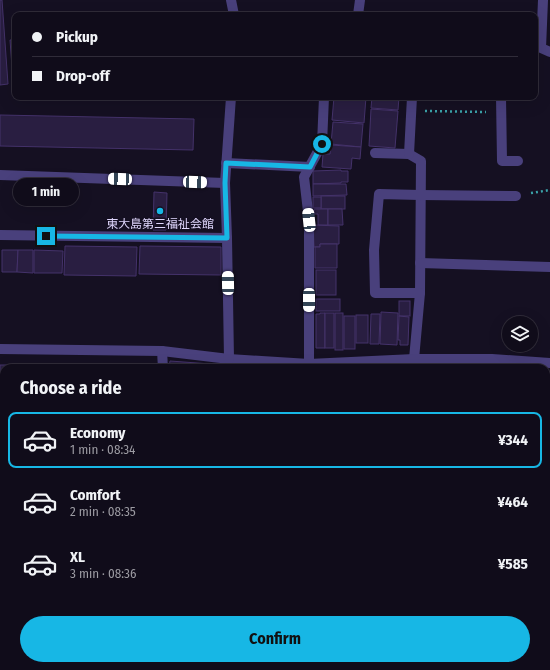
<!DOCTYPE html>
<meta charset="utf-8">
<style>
body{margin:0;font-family:"Fira Sans Condensed","Noto Sans JP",sans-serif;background:#191523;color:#f1f3f6;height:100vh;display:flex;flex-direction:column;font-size:15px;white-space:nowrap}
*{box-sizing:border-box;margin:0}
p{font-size:13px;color:#9c9ba2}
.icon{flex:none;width:22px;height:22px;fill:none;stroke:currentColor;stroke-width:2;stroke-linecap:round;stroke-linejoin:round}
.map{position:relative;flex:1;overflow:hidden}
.side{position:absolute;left:0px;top:364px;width:550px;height:306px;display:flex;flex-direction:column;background:#100c1a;border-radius:12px 12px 0 0;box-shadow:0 4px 16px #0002,0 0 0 1px #302c39}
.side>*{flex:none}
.banner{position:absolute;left:12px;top:12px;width:526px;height:88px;border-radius:8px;box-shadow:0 4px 16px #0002,0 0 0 1px #302c39;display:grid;align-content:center;height:88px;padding:0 20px;background:#100c1a}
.tools{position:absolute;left:502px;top:316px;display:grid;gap:8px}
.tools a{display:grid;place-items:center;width:36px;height:36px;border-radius:50%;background:#100c1a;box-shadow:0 4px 16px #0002,0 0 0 1px #302c39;font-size:20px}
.end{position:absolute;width:18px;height:18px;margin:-9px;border:5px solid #17b7e5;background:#111;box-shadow:0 0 0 2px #111}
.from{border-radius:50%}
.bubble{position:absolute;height:28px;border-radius:14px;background:#100c1a;box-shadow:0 4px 16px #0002,0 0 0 1px #302c39;font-size:13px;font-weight:700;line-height:28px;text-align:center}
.car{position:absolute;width:12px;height:24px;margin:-12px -6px;border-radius:5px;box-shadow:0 0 3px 1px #0007;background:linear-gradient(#fff 24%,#345 0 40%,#fff 0 76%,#345 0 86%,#fff 0)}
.banner b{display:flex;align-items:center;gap:14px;height:38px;font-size:15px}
.banner b+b{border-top:1px solid #302c39}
.banner i{width:10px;height:10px;background:#f1f3f6}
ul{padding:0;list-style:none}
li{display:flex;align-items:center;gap:12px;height:56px;margin:0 8px 6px;padding:0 12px;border:2px solid transparent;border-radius:8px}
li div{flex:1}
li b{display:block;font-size:15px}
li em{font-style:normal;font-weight:700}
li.current{border-color:#17b7e5}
li>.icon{width:36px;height:36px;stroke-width:1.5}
h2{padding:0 20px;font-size:18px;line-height:48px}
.button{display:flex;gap:8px;margin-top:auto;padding:8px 20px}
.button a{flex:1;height:46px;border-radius:24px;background:#17b7e5;color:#111;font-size:16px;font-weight:700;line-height:46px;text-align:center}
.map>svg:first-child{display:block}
</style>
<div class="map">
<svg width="550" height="670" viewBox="0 0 550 670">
<rect width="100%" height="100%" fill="#151022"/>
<!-- building -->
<g fill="#291e41" stroke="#44326a">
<polygon points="0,0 2,0 8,84 0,85"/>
<polygon points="10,40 15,40 15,81 13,81"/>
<polygon points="334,97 366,97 364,123 332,120"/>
<polygon points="372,97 399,97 398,110 371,108"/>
<polygon points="371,109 398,111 395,148 369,146"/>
<polygon points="0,115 194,119 193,150 0,146"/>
<polygon points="333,122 363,124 361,147 331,144"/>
<polygon points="331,145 361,147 360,159 352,158 351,169 322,167 323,154 330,154"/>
<polygon points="341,170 341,171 348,171 348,182 341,182 341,183 313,184 313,171"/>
<polygon points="313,184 346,184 347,195 313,196"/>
<polygon points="154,192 167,193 166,230 153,230"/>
<rect x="321" y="196" width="24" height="13"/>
<rect x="313" y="197" width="8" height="11"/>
<polygon points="314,209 328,209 328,225 318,225 318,214 314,214"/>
<polygon points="328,209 342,209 343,225 328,225"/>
<polygon points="313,225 339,226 339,244 320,244 320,247 314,247"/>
<polygon points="320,244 337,244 337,268 315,268 315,247 320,247"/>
<polygon points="65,246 137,247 136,276 64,275"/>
<polygon points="140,246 221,247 221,275 139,274"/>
<polygon points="2,250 18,250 17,272 2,272"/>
<polygon points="18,250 33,250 33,273 17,272"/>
<polygon points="34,250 63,251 62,273 34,273"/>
<rect x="316" y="270" width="20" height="25"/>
<rect x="316" y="299" width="24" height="12"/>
<rect x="399" y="301" width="11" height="15"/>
<polygon points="381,312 398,313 397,345 380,344"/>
<polygon points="320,313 325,313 325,348 316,348 316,314 320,314"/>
<rect x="325" y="313" width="9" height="35"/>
<rect x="335" y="313" width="8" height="37"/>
<polygon points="371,314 380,314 379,344 370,344"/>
<rect x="356" y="315" width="12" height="28"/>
<rect x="344" y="316" width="11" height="33"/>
<polygon points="399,316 409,317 408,345 400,345 400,340 398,340"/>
<polygon points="170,361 211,364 211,368 169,368"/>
<polygon points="145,364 145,368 105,368 105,365"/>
<rect x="145" y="364" width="10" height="4"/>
<polygon points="0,365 81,365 81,368 4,368 4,442 0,442"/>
<polygon points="461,666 483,666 483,670 461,669"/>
<polygon points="519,666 546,666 546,670 519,669"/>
</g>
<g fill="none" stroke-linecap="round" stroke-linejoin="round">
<!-- path -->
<g stroke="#3ba2a9" stroke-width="2.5" stroke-dasharray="2 3" stroke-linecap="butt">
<polyline points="425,111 486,112"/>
<polyline points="531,193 550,190"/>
<polyline points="546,575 550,575"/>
</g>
<!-- minor -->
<g stroke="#49407c" stroke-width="10">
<polyline points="231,0 234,15"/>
<polyline points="543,0 541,48 550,52"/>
<polyline points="358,15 360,0"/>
<polyline points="501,97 502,161 518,161"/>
<polyline points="375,153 409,154 421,161 420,293 414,359"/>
<polyline points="409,154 412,97"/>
<polyline points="226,163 310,167"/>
<polyline points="0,175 225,183"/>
<polyline points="0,235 227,238"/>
<polyline points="420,263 550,267"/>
<polyline points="420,293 375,293 374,250 379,194 420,195 516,196"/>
<polyline points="0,349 162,351 229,359 309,364 414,359 492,359 550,363"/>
<polyline points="162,351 163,368"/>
<polyline points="229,359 227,238 225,183 231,97"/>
<polyline points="309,364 309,220 304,177 322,144 324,97"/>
<polyline points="546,504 550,504"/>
<polyline points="0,518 4,519"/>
<polyline points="0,607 4,607"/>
<polyline points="458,670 458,666"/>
</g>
</g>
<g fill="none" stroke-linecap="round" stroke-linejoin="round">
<!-- route -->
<polyline stroke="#17b7e5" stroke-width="5" points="46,236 227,238 225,183 226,163 310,167 322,144"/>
</g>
<!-- markers -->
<circle fill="#17b7e5" stroke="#151022" stroke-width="1.5" cx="160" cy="211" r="4"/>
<g text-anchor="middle" stroke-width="3" stroke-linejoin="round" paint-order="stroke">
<!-- poi labels -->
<g font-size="12" fill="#ded5fb" stroke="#151022">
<text x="160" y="228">東大島第三福祉会館</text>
</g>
</g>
</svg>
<div class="tools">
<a><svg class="icon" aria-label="layers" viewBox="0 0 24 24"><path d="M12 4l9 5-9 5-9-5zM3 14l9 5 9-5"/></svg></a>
</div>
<i class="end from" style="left:322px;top:144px"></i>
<i class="end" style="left:46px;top:236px"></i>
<div class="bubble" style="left:13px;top:178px;width:66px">1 min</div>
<i class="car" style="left:120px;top:179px;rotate:272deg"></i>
<i class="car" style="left:195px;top:182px;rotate:92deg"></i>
<i class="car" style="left:309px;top:220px;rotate:354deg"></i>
<i class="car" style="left:228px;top:283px;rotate:359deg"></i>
<i class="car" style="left:309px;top:300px;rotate:180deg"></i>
<div class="banner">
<b><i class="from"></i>Pickup</b>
<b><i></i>Drop-off</b>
</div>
<section class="side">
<h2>Choose a ride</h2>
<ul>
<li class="current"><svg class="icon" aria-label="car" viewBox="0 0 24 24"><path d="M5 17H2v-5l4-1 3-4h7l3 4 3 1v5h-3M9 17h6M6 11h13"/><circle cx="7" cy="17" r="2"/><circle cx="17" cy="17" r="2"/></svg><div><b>Economy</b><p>1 min · 08:34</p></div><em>¥344</em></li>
<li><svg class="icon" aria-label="car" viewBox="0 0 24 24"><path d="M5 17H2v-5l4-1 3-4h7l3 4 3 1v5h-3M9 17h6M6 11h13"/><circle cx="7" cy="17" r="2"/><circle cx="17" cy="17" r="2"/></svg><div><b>Comfort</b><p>2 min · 08:35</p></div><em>¥464</em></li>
<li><svg class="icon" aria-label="car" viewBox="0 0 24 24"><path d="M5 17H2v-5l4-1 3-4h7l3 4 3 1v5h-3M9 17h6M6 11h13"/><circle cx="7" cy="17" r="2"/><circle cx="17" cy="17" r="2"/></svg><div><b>XL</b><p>3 min · 08:36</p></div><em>¥585</em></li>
</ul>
<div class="button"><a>Confirm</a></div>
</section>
</div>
